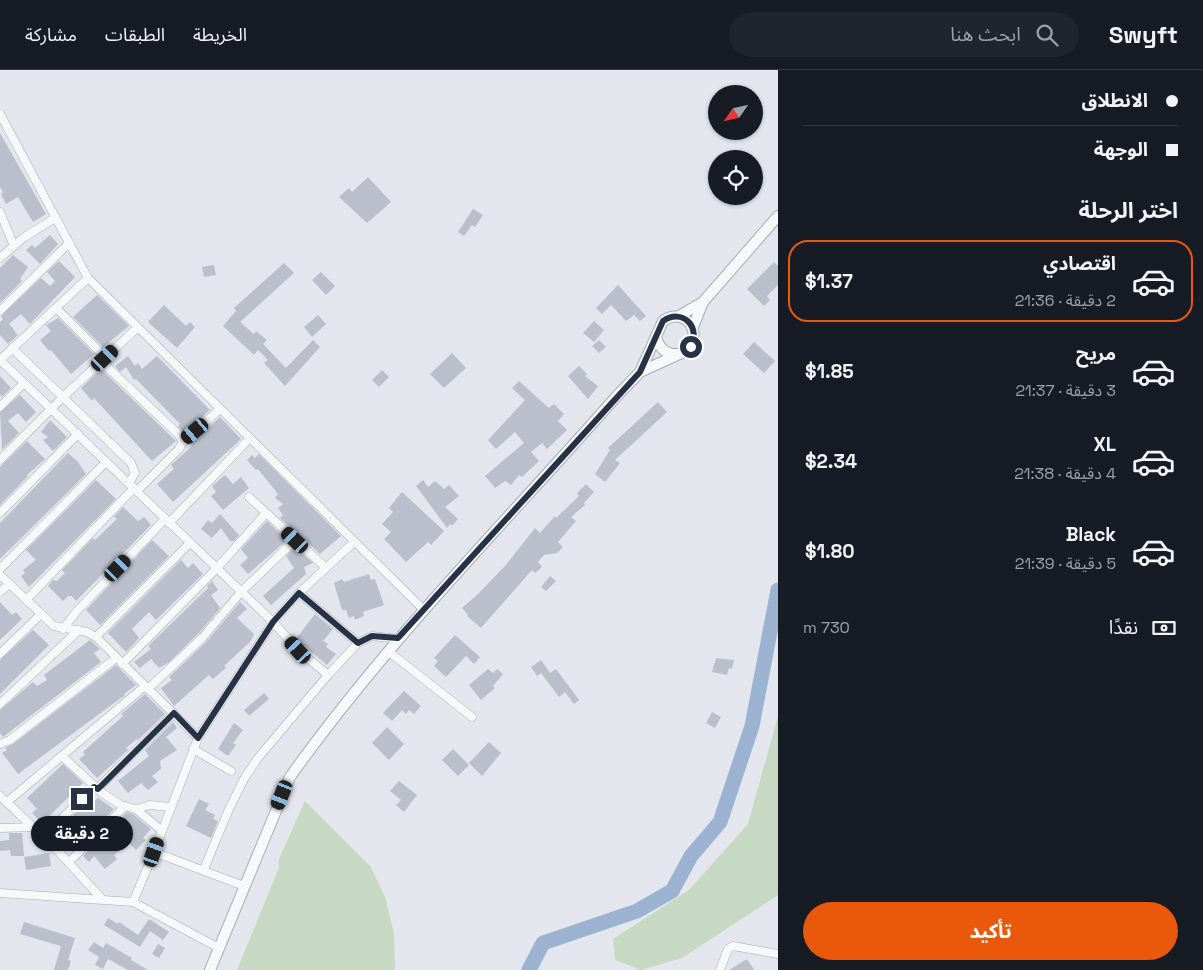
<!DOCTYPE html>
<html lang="ar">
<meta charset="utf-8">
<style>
body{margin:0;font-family:"Space Grotesk","Noto Sans Arabic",sans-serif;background:#20242c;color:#f1f3f6;direction:rtl;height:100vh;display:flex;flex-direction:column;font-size:19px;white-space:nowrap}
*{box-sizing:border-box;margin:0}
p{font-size:16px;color:#9ea1a6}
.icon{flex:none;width:28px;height:28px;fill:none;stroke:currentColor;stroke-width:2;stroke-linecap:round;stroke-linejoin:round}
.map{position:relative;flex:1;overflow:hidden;direction:ltr}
.sheet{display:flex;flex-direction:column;background:#171b24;width:425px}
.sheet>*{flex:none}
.hud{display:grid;align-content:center;height:110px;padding:0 25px;background:#171b24}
.needle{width:32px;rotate:236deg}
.fabs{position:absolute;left:708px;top:15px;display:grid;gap:10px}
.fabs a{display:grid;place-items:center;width:55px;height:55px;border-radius:50%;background:#171b24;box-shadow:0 1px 4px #0004;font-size:25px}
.end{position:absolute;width:22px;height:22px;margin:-11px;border:6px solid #283247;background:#fff;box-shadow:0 0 0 2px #fff}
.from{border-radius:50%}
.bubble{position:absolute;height:35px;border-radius:18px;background:#171b24;box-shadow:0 1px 4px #0004;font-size:16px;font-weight:700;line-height:35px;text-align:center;direction:rtl}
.car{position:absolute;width:15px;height:30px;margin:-15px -8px;border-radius:6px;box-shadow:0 0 4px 1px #0007;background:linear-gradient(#222 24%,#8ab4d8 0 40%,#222 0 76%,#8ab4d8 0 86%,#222 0)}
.hud b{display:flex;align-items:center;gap:18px;height:48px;font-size:19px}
.hud b+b{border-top:1px solid #363941}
.hud i{width:12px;height:12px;background:#f1f3f6}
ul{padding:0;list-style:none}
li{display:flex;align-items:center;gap:15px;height:82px;margin:0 10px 8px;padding:0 15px;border:2px solid transparent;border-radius:20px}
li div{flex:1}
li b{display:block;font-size:19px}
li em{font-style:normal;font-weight:700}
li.on{border-color:#ea580c}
li>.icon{width:45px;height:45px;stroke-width:1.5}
h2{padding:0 25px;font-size:22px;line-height:60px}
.pay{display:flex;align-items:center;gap:12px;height:55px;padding:0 25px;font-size:19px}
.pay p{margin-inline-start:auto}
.button{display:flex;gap:10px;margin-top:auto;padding:10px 25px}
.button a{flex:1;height:58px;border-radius:30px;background:#ea580c;color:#fff;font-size:20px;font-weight:700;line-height:58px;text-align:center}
header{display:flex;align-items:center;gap:30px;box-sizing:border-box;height:70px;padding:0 25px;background:#171b24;border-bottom:1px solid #363941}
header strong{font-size:24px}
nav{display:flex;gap:28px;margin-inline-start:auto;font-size:18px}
.search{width:350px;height:45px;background:#20242c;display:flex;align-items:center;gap:12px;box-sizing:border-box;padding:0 18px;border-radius:28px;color:#9ea1a6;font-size:19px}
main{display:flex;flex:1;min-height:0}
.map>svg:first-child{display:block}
</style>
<header>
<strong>Swyft</strong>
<div class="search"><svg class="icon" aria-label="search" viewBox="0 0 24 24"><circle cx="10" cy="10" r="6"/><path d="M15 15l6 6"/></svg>ابحث هنا</div>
<nav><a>الخريطة</a><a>الطبقات</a><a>مشاركة</a></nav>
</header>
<main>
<section class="sheet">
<div class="hud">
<b><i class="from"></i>الانطلاق</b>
<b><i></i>الوجهة</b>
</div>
<h2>اختر الرحلة</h2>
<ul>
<li class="on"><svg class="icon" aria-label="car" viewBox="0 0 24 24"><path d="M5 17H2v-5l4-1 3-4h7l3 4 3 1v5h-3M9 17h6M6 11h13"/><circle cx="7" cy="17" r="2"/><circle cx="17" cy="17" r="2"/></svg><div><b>اقتصادي</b><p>2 دقيقة · 21:36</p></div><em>$1.37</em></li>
<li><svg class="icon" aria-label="car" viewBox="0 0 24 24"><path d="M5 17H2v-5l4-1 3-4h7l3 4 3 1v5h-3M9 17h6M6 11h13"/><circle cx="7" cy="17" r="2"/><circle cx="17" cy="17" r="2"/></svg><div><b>مريح</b><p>3 دقيقة · 21:37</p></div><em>$1.85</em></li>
<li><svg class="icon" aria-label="car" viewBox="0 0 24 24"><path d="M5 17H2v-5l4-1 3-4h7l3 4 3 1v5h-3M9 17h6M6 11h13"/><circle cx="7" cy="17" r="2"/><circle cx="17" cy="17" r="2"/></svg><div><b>XL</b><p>4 دقيقة · 21:38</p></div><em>$2.34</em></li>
<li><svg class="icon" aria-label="car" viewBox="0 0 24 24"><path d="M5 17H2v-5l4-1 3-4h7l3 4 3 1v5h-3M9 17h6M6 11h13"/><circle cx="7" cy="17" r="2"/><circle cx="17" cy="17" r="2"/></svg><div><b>Black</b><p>5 دقيقة · 21:39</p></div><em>$1.80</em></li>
</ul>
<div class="pay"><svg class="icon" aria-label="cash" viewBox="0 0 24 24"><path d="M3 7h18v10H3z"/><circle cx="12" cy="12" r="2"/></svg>نقدًا<p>730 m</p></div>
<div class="button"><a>تأكيد</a></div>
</section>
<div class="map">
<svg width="778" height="900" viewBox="0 0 778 900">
<rect width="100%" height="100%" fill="#e3e6ed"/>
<!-- green -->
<g fill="#c7d8c3">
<polygon points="778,646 778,825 682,888 641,900 615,890 613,869 689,820 748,754"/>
<polygon points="305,731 370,796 385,827 394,864 395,900 237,900 279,798 279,789"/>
</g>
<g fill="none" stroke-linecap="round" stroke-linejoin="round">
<!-- river -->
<polyline stroke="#9bb2d0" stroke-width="15" points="529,900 543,873 637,841 672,821 691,786 720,752 752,656 778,520"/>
</g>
<!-- building -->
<g fill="#babfcb">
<polygon points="0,63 46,144 33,152 18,127 6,134 1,124 3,122 0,117"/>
<polygon points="368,107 391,132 367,153 339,127 349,118 352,122"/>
<polygon points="473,139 483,145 475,157 472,155 464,166 458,162"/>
<polygon points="50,165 58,174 40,194 26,180 32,175 35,178"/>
<polygon points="13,185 28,197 20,209 22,211 0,233 0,198"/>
<polygon points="59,191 75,207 30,254 21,244 9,254 18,265 8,274 0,265 0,252 3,249 1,246 41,208 50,216 55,211 47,202"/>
<polygon points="774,192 778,196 778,215 767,226 770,230 764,236 747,219"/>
<polygon points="284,193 294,203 240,252 254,264 256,261 267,270 263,274 286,298 313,270 320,277 285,316 264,293 268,290 258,280 254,285 223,256 236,241 234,238"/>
<polygon points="214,195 216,205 204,207 202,197"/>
<polygon points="321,202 335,216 326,225 312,210"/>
<polygon points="618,215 646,246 640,251 634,245 626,251 611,235 602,244 596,238"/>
<polygon points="97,225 129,256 103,277 73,247"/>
<polygon points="164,235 186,256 190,252 195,257 177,278 148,252"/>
<polygon points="318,245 326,254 312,267 304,257"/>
<polygon points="58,248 94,284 71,304 51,280 49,281 40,270 51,261 46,255"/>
<polygon points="594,251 604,260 594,272 583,263"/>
<polygon points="599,270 606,277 599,283 592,276"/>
<polygon points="754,272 775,291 764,303 743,284"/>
<polygon points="452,283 466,298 444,318 430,304"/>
<polygon points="128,286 135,296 138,293 142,299 157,286 210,340 184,363 178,356 180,354 136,309 134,310 126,297 120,302 115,296"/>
<polygon points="579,296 587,304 585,306 598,316 588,329 568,306"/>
<polygon points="101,299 176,371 152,391 94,328 92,331 81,318"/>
<polygon points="382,300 389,307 379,317 372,310"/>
<polygon points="0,306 11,318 2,327 0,324"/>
<polygon points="519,311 549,338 554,334 564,344 558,351 567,360 547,379 542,373 531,382 539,391 522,407 519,405 511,415 505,411 495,418 485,406 524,373 515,362 496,379 488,370 525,330 512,318"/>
<polygon points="20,325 36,342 26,352 18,343 8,351 19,363 2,380 0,342"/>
<polygon points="658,332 667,342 615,390 620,393 605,412 595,404 610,380 608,378"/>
<polygon points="220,347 241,369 173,432 157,414 174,399 171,395 192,376 190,374"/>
<polygon points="50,350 67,367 53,381 43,370 48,367 41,362"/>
<polygon points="27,371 45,389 27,405 28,406 0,435 0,397"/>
<polygon points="68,383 78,392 86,404 0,489 0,453"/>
<polygon points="259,384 341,466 320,484 280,448 283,445 278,438 283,434 275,428 278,424 258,399 256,400 247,390 252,385 255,388"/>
<polygon points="225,405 233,414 241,407 249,418 223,440 211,426 216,422 212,416"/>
<polygon points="96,410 116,429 29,517 21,506 25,503 23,500 36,490 26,480"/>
<polygon points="423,410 428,417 435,411 444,419 449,415 459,426 445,437 458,449 452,456 450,454 447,458 416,416"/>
<polygon points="586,414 594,422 584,433 585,435 571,447 576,451 558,472 563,477 557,483 544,485 538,492 542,497 535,503 532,500 481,558 467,546 468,545 462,538 479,523 505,496 535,458 540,463 555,446 556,448 579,426 577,423"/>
<polygon points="402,422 444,461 431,475 428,472 406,492 384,469 391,462 382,454 393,442 389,438"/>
<polygon points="123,437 138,451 144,447 151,455 76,531 72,526 68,526 63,531 48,516 53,510 57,511 65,503 62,500 93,468 95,470 117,449 114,447"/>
<polygon points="220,444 239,465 234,471 230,471 221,458 212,468 201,459 208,450 212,453"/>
<polygon points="267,451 287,470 248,504 240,495 248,488 241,479"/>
<polygon points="152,470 169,486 100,555 86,540"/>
<polygon points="295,477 313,493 304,497 306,504 271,535 263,526 294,498 286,486"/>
<polygon points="181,490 188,498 193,493 203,504 156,550 149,542 132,559 139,568 126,582 108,563"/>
<polygon points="369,504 371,510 375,509 384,535 363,542 364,546 355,550 354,546 349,548 346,540 342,540 334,513 342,509 344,512"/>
<polygon points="550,506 556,511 546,521 541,517"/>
<polygon points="212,511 218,520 211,525 220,538 199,563 168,593 159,598 151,589 140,598 134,592 151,579 148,576 208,518 207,516"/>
<polygon points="0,532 12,545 16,542 22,549 0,570"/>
<polygon points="240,532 247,539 237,548 254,564 250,572 224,596 226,598 213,609 209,605 174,636 161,618 172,610 169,607 207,571"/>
<polygon points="315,544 333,559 323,571 328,574 326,577 336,584 327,595 296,569"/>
<polygon points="33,560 49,575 0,624 0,590"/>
<polygon points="455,565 480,587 474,594 466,586 446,607 434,596 438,591 434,588"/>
<polygon points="90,570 100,579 94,583 101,592 3,667 0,663 0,640 33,612 37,616 47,610 44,605"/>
<polygon points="716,588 734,590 732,599 729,598 727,605 712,602"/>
<polygon points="541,590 550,603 556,599 579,630 574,634 565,622 559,627 541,603 537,606 531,597"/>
<polygon points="116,595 136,615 124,624 125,625 18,704 2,683 7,680 5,678 13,674"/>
<polygon points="488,599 493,603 497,599 503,604 493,616 495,618 481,630 469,615"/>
<polygon points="404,621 421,636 414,644 409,640 406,644 402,640 392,651 383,643"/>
<polygon points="264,623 269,629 249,646 244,640"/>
<polygon points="145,624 165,644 138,670 137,669 126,678 128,680 97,708 79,689 85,685 83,682 123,646 121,644"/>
<polygon points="712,642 721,647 715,658 706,653"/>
<polygon points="173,652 177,658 166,667 177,680 160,691 161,699 152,706 158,712 148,720 141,713 128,723 118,711 149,686 145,680"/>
<polygon points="234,653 243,660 233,673 236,675 228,686 218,679"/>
<polygon points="387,657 404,674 389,690 372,673"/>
<polygon points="489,672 501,683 482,706 469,693"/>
<polygon points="453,679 469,695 458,706 442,690"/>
<polygon points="63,694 83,713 42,753 32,743 37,739 27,728"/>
<polygon points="399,711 417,725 404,742 396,735 401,730 390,721"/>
<polygon points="98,728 114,739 75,778 73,776 68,780 54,764 88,731 91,734"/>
<polygon points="199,729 209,734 205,740 215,745 213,749 218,751 211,768 186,756"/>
<polygon points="127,742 133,744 151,759 143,768 146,770 136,780 129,773 114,785 117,789 105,799 94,786 89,792 83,786"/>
<polygon points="9,763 22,763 24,786 11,786 10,780 0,781 0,771 9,770"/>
<polygon points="49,783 51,796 26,800 24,787"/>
<polygon points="108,848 118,854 119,852 138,865 149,849 169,862 163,870 150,861 140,877 104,855"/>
<polygon points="24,852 75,868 68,890 71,891 68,900 54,900 61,876 20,864"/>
<polygon points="94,872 103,878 106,873 132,888 131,890 148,900 128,900 108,889 103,899 95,895 99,887 88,880"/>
<polygon points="158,874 165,878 159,888 152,884"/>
<polygon points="747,889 754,900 729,900"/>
</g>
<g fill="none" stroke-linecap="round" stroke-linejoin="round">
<!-- minor casing -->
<g stroke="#a7acb8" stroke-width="9">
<g id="minor">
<polyline points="0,44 88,208 424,540"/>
<polyline points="0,142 14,176"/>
<polyline points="0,188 23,168 55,148"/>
<polyline points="56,238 105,287"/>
<polyline points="0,241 68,174"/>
<polyline points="12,278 131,393 135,403 129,413"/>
<polyline points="0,290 273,552 298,580 328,605"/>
<polyline points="0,290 88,208"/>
<polyline points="101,291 178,364 183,372 179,379 137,421"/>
<polyline points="0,337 24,313"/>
<polyline points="183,372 220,339"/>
<polyline points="0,390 63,327 137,258"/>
<polyline points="249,427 325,497"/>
<polyline points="0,443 78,364"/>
<polyline points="169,453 250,368"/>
<polyline points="0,499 106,392"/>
<polyline points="0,505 54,556 87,562 96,567 198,668"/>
<polyline points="0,522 9,514"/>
<polyline points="299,523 358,573"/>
<polyline points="26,530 134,418"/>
<polyline points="63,559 77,541 165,449"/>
<polyline points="96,567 190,473"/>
<polyline points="388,581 472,647"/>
<polyline points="0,584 41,544"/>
<polyline points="122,594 217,498 266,443"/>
<polyline points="148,619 203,567 241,522 295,470"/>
<polyline points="0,634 79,560"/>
<polyline points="0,674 10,670 116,588"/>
<polyline points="193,679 231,701"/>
<polyline points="62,686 102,723 121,735 136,739 161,760"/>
<polyline points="97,719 174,643"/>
<polyline points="0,726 56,779 102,829"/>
<polyline points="7,732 145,616"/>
<polyline points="136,739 150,735 170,737"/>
<polyline points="0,758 33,757"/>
<polyline points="43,767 94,717"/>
<polyline points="154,782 198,668 273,552 299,523 354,472"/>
<polyline points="69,792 125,736"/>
<polyline points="204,799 229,739 244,709 258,688 328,605 358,573 372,566 399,569"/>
<polyline points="0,823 133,832 219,878"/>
<polyline points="133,832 154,782 244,816"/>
<polyline points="720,900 728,879 733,876 778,884"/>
</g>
</g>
<!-- tertiary casing -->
<g stroke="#a7acb8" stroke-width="12">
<g id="tertiary">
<polyline points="679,246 703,232 778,146"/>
<polyline points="693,257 703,232"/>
<path d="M656 267C659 278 666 285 678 284"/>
<path d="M210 900 290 707C387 571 505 453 615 328L640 302 686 281C705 263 685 236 663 251L640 302"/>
</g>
</g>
<!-- minor -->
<use href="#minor" stroke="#f7f8fa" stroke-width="8"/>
<!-- tertiary -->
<use href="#tertiary" stroke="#f7f8fa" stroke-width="10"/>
</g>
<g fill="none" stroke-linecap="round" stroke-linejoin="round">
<!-- route -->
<path stroke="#283247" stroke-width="6" d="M82 729 94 717 98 719 174 643 198 668 273 552 299 523 358 573 372 566 398 568 640 302 663 251C682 238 701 256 691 277"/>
</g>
</svg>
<div class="fabs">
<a><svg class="needle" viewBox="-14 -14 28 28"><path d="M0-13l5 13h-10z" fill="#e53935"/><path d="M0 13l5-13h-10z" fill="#9ea1a6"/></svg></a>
<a><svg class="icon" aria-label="locate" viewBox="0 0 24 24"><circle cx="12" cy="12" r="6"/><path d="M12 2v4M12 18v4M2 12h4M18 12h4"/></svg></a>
</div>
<i class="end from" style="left:691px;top:277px"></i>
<i class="end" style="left:82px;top:729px"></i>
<div class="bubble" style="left:31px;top:746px;width:102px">2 دقيقة</div>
<i class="car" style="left:105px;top:288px;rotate:47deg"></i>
<i class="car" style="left:195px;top:361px;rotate:230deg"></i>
<i class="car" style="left:295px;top:470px;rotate:313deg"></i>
<i class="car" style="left:118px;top:498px;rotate:44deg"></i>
<i class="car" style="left:298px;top:580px;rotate:318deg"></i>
<i class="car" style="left:282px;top:725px;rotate:202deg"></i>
<i class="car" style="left:154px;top:782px;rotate:19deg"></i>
</div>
</main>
